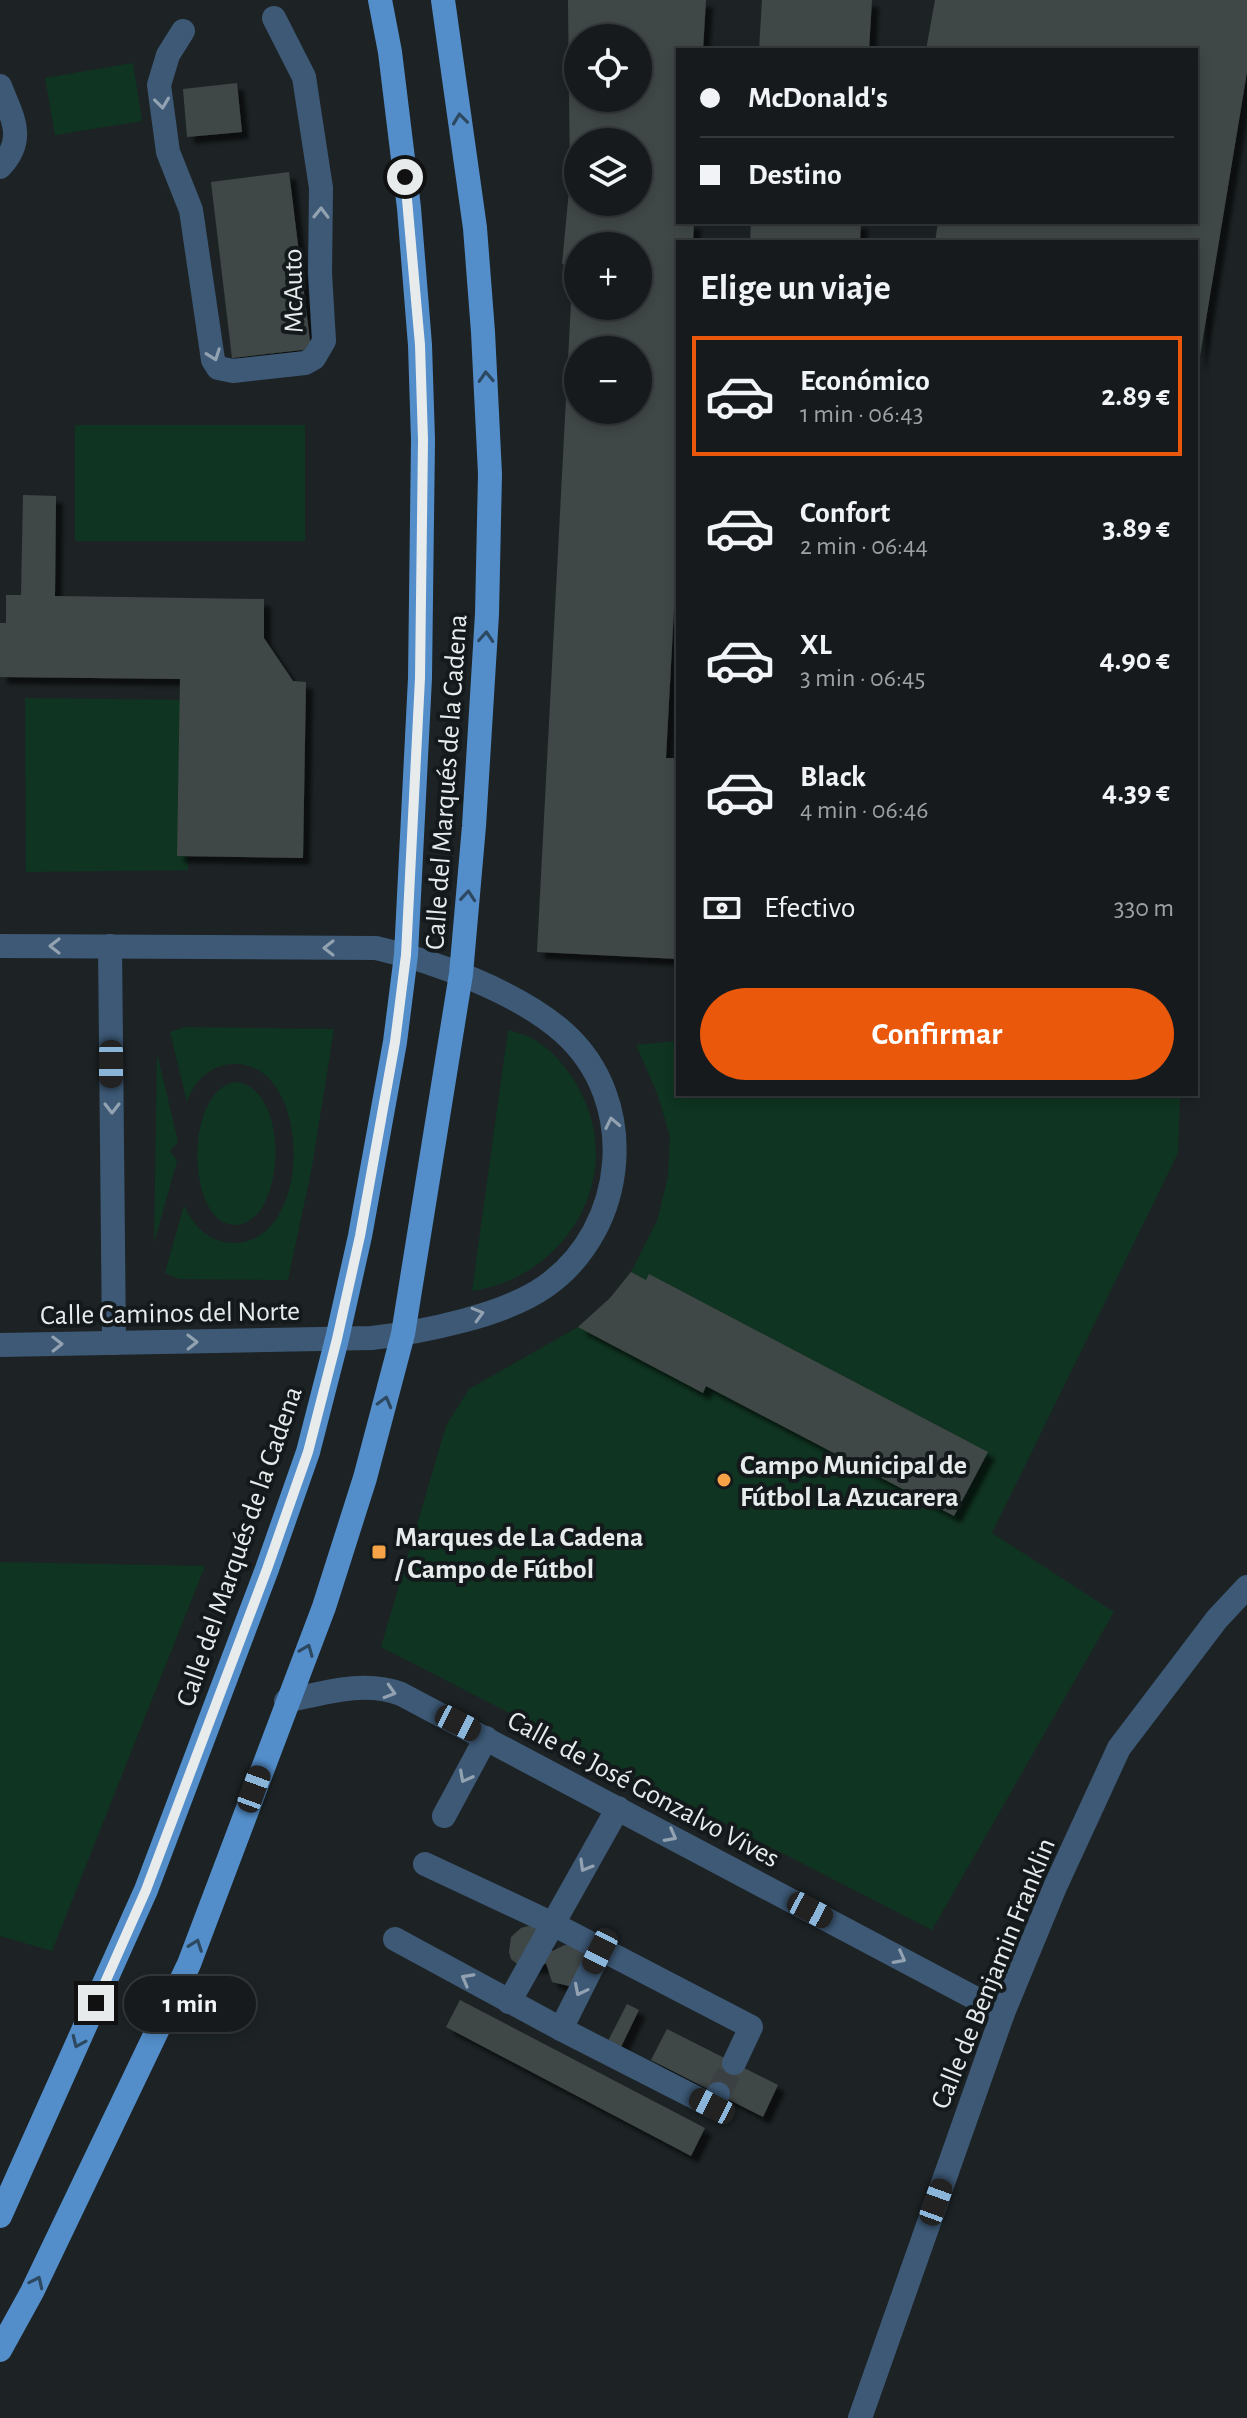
<!DOCTYPE html>
<html lang="es">
<meta charset="utf-8">
<style>
body{margin:0;font-family:"Alegreya Sans",sans-serif;background:#1f2325;color:#f1f3f6;height:100vh;display:flex;flex-direction:column;font-size:30px;white-space:nowrap}
*{box-sizing:border-box;margin:0}
p{font-size:26px;color:#9ea1a3}
.icon{flex:none;width:44px;height:44px;fill:none;stroke:currentColor;stroke-width:2;stroke-linecap:round;stroke-linejoin:round}
.map{position:relative;flex:1;overflow:hidden}
.panel{position:absolute;left:676px;top:240px;width:522px;height:856px;display:flex;flex-direction:column;background:#161a1c;border-radius:0px;box-shadow:0 4px 12px #0003,0 0 0 2px #35383b}
.panel>*{flex:none}
.hud{position:absolute;left:676px;top:48px;width:522px;height:176px;border-radius:0px;box-shadow:0 4px 12px #0003,0 0 0 2px #35383b;display:grid;align-content:center;height:176px;padding:0 24px;background:#161a1c}
.controls{position:absolute;left:564px;top:24px;display:grid;gap:16px}
.controls a{display:grid;place-items:center;width:88px;height:88px;border-radius:50%;background:#161a1c;box-shadow:0 4px 12px #0003,0 0 0 2px #35383b;font-size:40px}
.end{position:absolute;width:36px;height:36px;margin:-18px;border:10px solid #e7ebec;background:#111;box-shadow:0 0 0 4px #111}
.from{border-radius:50%}
.bubble{position:absolute;height:56px;border-radius:28px;background:#161a1c;box-shadow:0 4px 12px #0003,0 0 0 2px #35383b;font-size:26px;font-weight:600;line-height:56px;text-align:center}
.car{position:absolute;width:24px;height:48px;margin:-24px -12px;border-radius:10px;box-shadow:0 0 6px 2px #0007;background:linear-gradient(#222 24%,#8ab4d8 0 40%,#222 0 76%,#8ab4d8 0 86%,#222 0)}
.hud b{display:flex;align-items:center;gap:28px;height:76px;font-size:30px}
.hud b+b{border-top:2px solid #35383b}
.hud i{width:20px;height:20px;background:#f1f3f6}
ul{padding:0;list-style:none}
li{display:flex;align-items:center;gap:24px;height:120px;margin:0 16px 12px;padding:0 8px;border:4px solid transparent;border-radius:0px}
li div{flex:1}
li b{display:block;font-size:30px}
li em{font-style:normal;font-weight:600}
li.active{border-color:#ea580c}
li>.icon{width:72px;height:72px;stroke-width:1.5}
h2{padding:0 24px;font-size:36px;line-height:96px}
.pay{display:flex;align-items:center;gap:20px;height:88px;padding:0 24px;font-size:30px}
.pay p{margin-inline-start:auto}
.cta{display:flex;gap:16px;margin-top:auto;padding:16px 24px}
.cta a{flex:1;height:92px;border-radius:48px;background:#ea580c;color:#fff;font-size:32px;font-weight:600;line-height:92px;text-align:center}
.map>svg:first-child{display:block}
</style>
<div class="map">
<svg width="1247" height="2418" viewBox="0 0 1247 2418">
<defs>
<filter id="shadow"><feDropShadow dx="7" dy="7" stdDeviation="2" flood-color="#0009"/></filter>
</defs>
<rect width="100%" height="100%" fill="#1d2325"/>
<!-- green -->
<g fill="#0f3421">
<polygon points="133,63 142,121 55,135 45,78"/>
<rect x="75" y="425" width="230" height="116"/>
<polygon points="25,698 190,700 188,870 26,872"/>
<path d="M186 1027 334 1029 312 1167 288 1280 179 1279 165 1273 184 1205C194 1227 210 1244 236 1243 318 1239 311 1048 225 1065 206 1069 193 1084 187 1102L170 1032Z"/>
<path d="M508 1030C518 1033 529 1036 537 1041 554 1052 568 1069 578 1087 628 1175 567 1277 472 1291Z"/>
<polygon points="678,1041 678,1094 1180,1094 1178,1153 992,1533 1114,1612 932,1930 381,1647 446,1426 469,1389 578,1327 610,1298 631,1272 657,1221 668,1176 670,1136 657,1093 636,1045"/>
<polygon points="157,1053 178,1142 170,1151 177,1161 154,1243"/>
<path d="M236 1082C291 1088 286 1222 236 1225 186 1227 183 1089 236 1082Z"/>
<polygon points="0,1562 205,1566 52,1951 0,1936"/>
</g>
<!-- building -->
<g fill="#414746" fill-rule="evenodd" filter="url(#shadow)">
<path d="M568 0H706L703 50H678V222H694L693 242H678V535L666 758H678V959L537 952 573 265 562 264 570 180ZM578 38H638V98H578ZM578 142H638V202H578ZM578 246H638V306H578ZM578 350H638V410H578Z"/>
<polygon points="762,0 872,0 869,50 759,50"/>
<polygon points="935,0 1247,0 1247,72 1198,368 1196,242 935,242 938,222 1196,222 1196,50 926,50"/>
<polygon points="237,83 242,132 187,137 183,89"/>
<polygon points="289,172 311,349 232,358 211,182"/>
<polygon points="751,222 861,222 860,242 750,242"/>
<polygon points="23,495 56,496 55,596 264,599 264,638 293,681 306,682 303,858 177,856 180,679 0,677 0,623 6,623 6,595 21,595"/>
<polygon points="631,1272 646,1280 649,1274 988,1452 954,1516 706,1386 703,1393 578,1327 610,1298"/>
<polygon points="528,1926 535,1927 552,1948 552,1951 565,1945 572,1945 584,1952 587,1959 573,1987 552,1982 546,1963 542,1966 522,1968 511,1959 509,1952 511,1937 521,1928"/>
<polygon points="460,2000 705,2128 691,2156 446,2027"/>
<polygon points="627,2004 639,2010 621,2047 608,2041"/>
<polygon points="667,2029 778,2085 763,2117 651,2060"/>
</g>
<g fill="none" stroke-linecap="round" stroke-linejoin="round">
<!-- minor-tunnel -->
<polyline stroke="#3b4143" stroke-width="24" stroke-dasharray="24 12" stroke-linecap="butt" points="718,2094 734,2063"/>
<!-- minor -->
<g stroke="#3d5976" stroke-width="24">
<polyline points="183,31 168,55 159,85 168,152 191,210 213,360 218,368 233,371 305,363 314,358 324,341 320,273 321,188 304,77 274,18"/>
<path d="M0 86C12 117 27 139 0 167"/>
<path d="M0 946 376 948C434 961 518 992 563 1032 640 1100 628 1228 546 1286 504 1316 422 1332 372 1338L0 1345"/>
<polyline points="110,946 114,1343"/>
<path d="M286 1701C325 1693 363 1680 401 1694L1003 2013"/>
<polyline points="444,1816 486,1738"/>
<polyline points="425,1864 551,1923 751,2027 734,2063"/>
<polyline points="395,1939 561,2029 712,2106 718,2094"/>
<polyline points="509,2002 618,1808"/>
<polyline points="561,2029 600,1951"/>
<polyline points="860,2418 1003,2013 1055,1887 1119,1748 1217,1619 1247,1587"/>
</g>
<!-- major -->
<g stroke="#538eca" stroke-width="24">
<polyline points="0,2216 146,1890 267,1569 308,1452 337,1339 360,1236 395,1042 406,955 420,678 423,440 420,345 409,208 390,52 380,0"/>
<polyline points="0,2350 32,2292 189,1964 324,1607 365,1478 403,1334 461,974 474,826 487,614 490,474 483,332 475,228 443,0"/>
</g>
</g>
<!-- one-way arrows -->
<defs><path id="oneway-chevron" d="M-2-3.5L2.5 0L-2 3.5" fill="none" stroke-width="1.6" stroke-linecap="round" stroke-linejoin="round" transform="scale(2)"/></defs>
<g stroke="#92a2b1">
<use href="#oneway-chevron" transform="translate(162 103) rotate(83)"/>
<use href="#oneway-chevron" transform="translate(321 213) rotate(-89)"/>
<use href="#oneway-chevron" transform="translate(214 355) rotate(70)"/>
<use href="#oneway-chevron" transform="translate(55 946) rotate(-180)"/>
<use href="#oneway-chevron" transform="translate(329 948) rotate(-180)"/>
<use href="#oneway-chevron" transform="translate(112 1108) rotate(90)"/>
<use href="#oneway-chevron" transform="translate(612 1123) rotate(-102)"/>
<use href="#oneway-chevron" transform="translate(478 1314) rotate(-16)"/>
<use href="#oneway-chevron" transform="translate(192 1342) rotate(-1)"/>
<use href="#oneway-chevron" transform="translate(57 1344) rotate(-1)"/>
<use href="#oneway-chevron" transform="translate(390 1692) rotate(17)"/>
<use href="#oneway-chevron" transform="translate(465 1777) rotate(118)"/>
<use href="#oneway-chevron" transform="translate(671 1836) rotate(28)"/>
<use href="#oneway-chevron" transform="translate(585 1866) rotate(120)"/>
<use href="#oneway-chevron" transform="translate(900 1958) rotate(28)"/>
<use href="#oneway-chevron" transform="translate(467 1979) rotate(-151)"/>
<use href="#oneway-chevron" transform="translate(580 1990) rotate(117)"/>
</g>
<g stroke="#2d4861">
<use href="#oneway-chevron" transform="translate(460 119) rotate(-97)"/>
<use href="#oneway-chevron" transform="translate(486 377) rotate(-93)"/>
<use href="#oneway-chevron" transform="translate(486 637) rotate(-86)"/>
<use href="#oneway-chevron" transform="translate(468 896) rotate(-85)"/>
<use href="#oneway-chevron" transform="translate(385 1402) rotate(-75)"/>
<use href="#oneway-chevron" transform="translate(307 1650) rotate(-68)"/>
<use href="#oneway-chevron" transform="translate(196 1945) rotate(-70)"/>
<use href="#oneway-chevron" transform="translate(78 2042) rotate(114)"/>
<use href="#oneway-chevron" transform="translate(37 2282) rotate(-65)"/>
</g>
<g fill="none" stroke-linecap="round" stroke-linejoin="round">
<!-- route -->
<polyline stroke="#e7ebec" stroke-width="10" points="96,2003 146,1890 267,1569 308,1452 337,1339 360,1236 395,1042 406,955 420,678 423,440 420,345 405,177"/>
</g>
<!-- markers -->
<g fill="#f5a346" stroke="#141a1b" stroke-width="3">
<circle cx="724" cy="1480" r="8"/>
<rect x="371" y="1544" width="16" height="16" rx="4"/>
</g>
<g text-anchor="middle" stroke-width="8" stroke-linejoin="round" paint-order="stroke">
<!-- street labels -->
<g font-size="28" fill="#e7ebec" stroke="#141a1b">
<text transform="translate(292 291) rotate(-91)" y="10">McAuto</text>
<text transform="translate(445 782) rotate(-86)" y="10">Calle del Marqués de la Cadena</text>
<text transform="translate(170 1312) rotate(-1)" y="10">Calle Caminos del Norte</text>
<text transform="translate(238 1546) rotate(-71)" y="10">Calle del Marqués de la Cadena</text>
<text transform="translate(644 1788) rotate(28)" y="10">Calle de José Gonzalvo Vives</text>
<text transform="translate(992 1973) rotate(-68)" y="10">Calle de Benjamin Franklin</text>
</g>
<!-- poi labels -->
<g font-size="28" font-weight="bold" fill="#e7ebec" stroke="#141a1b" text-anchor="start">
<text x="740" y="1474">Campo Municipal de<tspan x="740" dy="32">Fútbol La Azucarera</tspan></text>
<text x="395" y="1546">Marques de La Cadena<tspan x="395" dy="32">/ Campo de Fútbol</tspan></text>
</g>
</g>
</svg>
<div class="controls">
<a><svg class="icon" aria-label="locate" viewBox="0 0 24 24"><circle cx="12" cy="12" r="6"/><path d="M12 2v4M12 18v4M2 12h4M18 12h4"/></svg></a>
<a><svg class="icon" aria-label="layers" viewBox="0 0 24 24"><path d="M12 4l9 5-9 5-9-5zM3 14l9 5 9-5"/></svg></a>
<a>+</a>
<a>−</a>
</div>
<i class="end from" style="left:405px;top:177px"></i>
<i class="end" style="left:96px;top:2003px"></i>
<div class="bubble" style="left:124px;top:1976px;width:132px">1 min</div>
<i class="car" style="left:111px;top:1064px;rotate:180deg"></i>
<i class="car" style="left:458px;top:1723px;rotate:117deg"></i>
<i class="car" style="left:254px;top:1789px;rotate:20deg"></i>
<i class="car" style="left:810px;top:1910px;rotate:118deg"></i>
<i class="car" style="left:600px;top:1951px;rotate:207deg"></i>
<i class="car" style="left:712px;top:2106px;rotate:297deg"></i>
<i class="car" style="left:936px;top:2202px;rotate:20deg"></i>
<div class="hud">
<b><i class="from"></i>McDonald's</b>
<b><i></i>Destino</b>
</div>
<section class="panel">
<h2>Elige un viaje</h2>
<ul>
<li class="active"><svg class="icon" aria-label="car" viewBox="0 0 24 24"><path d="M5 17H2v-5l4-1 3-4h7l3 4 3 1v5h-3M9 17h6M6 11h13"/><circle cx="7" cy="17" r="2"/><circle cx="17" cy="17" r="2"/></svg><div><b>Económico</b><p>1 min · 06:43</p></div><em>2.89 €</em></li>
<li><svg class="icon" aria-label="car" viewBox="0 0 24 24"><path d="M5 17H2v-5l4-1 3-4h7l3 4 3 1v5h-3M9 17h6M6 11h13"/><circle cx="7" cy="17" r="2"/><circle cx="17" cy="17" r="2"/></svg><div><b>Confort</b><p>2 min · 06:44</p></div><em>3.89 €</em></li>
<li><svg class="icon" aria-label="car" viewBox="0 0 24 24"><path d="M5 17H2v-5l4-1 3-4h7l3 4 3 1v5h-3M9 17h6M6 11h13"/><circle cx="7" cy="17" r="2"/><circle cx="17" cy="17" r="2"/></svg><div><b>XL</b><p>3 min · 06:45</p></div><em>4.90 €</em></li>
<li><svg class="icon" aria-label="car" viewBox="0 0 24 24"><path d="M5 17H2v-5l4-1 3-4h7l3 4 3 1v5h-3M9 17h6M6 11h13"/><circle cx="7" cy="17" r="2"/><circle cx="17" cy="17" r="2"/></svg><div><b>Black</b><p>4 min · 06:46</p></div><em>4.39 €</em></li>
</ul>
<div class="pay"><svg class="icon" aria-label="cash" viewBox="0 0 24 24"><path d="M3 7h18v10H3z"/><circle cx="12" cy="12" r="2"/></svg>Efectivo<p>330 m</p></div>
<div class="cta"><a>Confirmar</a></div>
</section>
</div>
